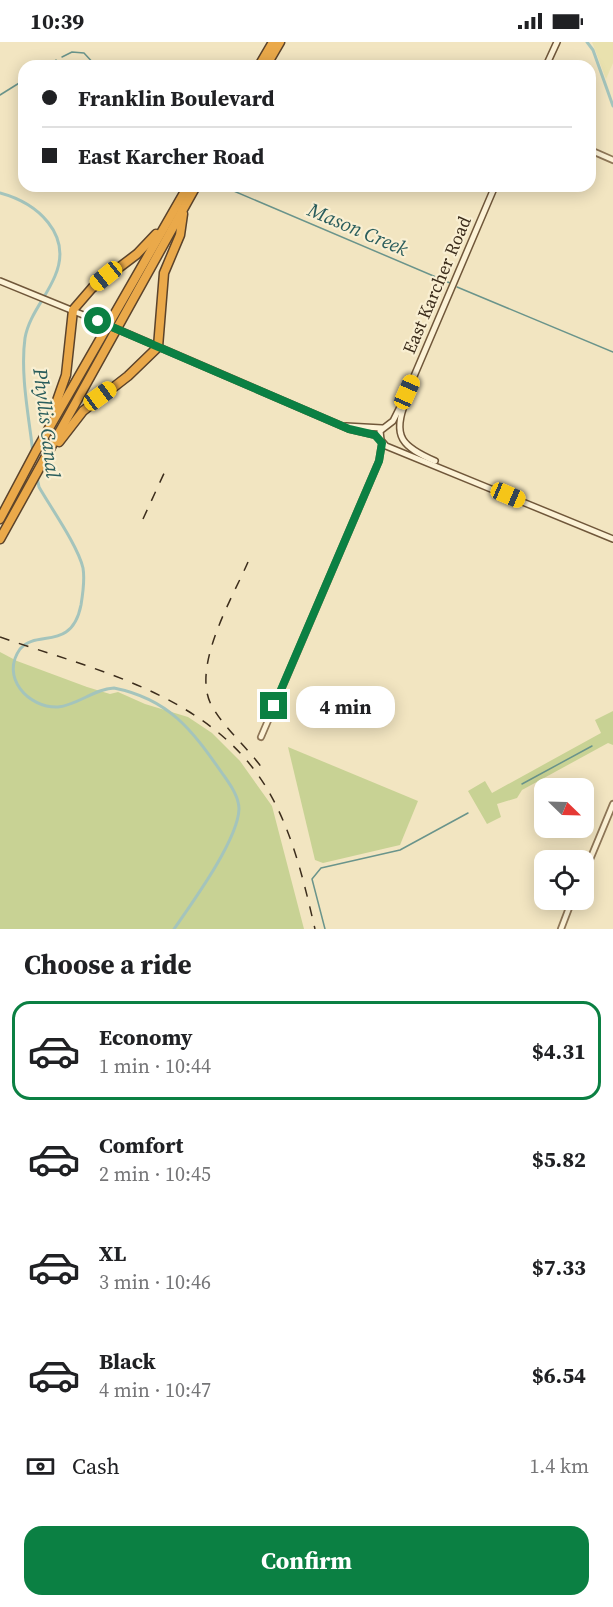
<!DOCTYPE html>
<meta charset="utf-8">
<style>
body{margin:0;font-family:"Source Serif 4",serif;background:#f2f2f2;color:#202124;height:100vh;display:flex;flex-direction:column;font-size:22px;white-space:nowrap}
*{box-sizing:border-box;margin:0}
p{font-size:20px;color:#757577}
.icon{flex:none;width:33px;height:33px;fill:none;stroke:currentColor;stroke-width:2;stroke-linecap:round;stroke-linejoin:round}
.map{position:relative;height:887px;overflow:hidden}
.panel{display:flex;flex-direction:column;background:#fff;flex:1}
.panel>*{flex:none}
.hud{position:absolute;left:18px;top:18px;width:578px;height:132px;border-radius:18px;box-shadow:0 3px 15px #0003;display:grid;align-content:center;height:132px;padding:0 24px;background:#fff}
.needle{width:39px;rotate:113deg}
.tools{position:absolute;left:534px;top:736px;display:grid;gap:12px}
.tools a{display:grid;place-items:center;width:60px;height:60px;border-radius:12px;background:#fff;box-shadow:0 3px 15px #0003;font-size:30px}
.end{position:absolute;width:27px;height:27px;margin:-14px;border:8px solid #0b8043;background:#fff;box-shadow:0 0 0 3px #fff}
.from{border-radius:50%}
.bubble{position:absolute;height:42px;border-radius:18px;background:#fff;box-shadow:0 3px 15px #0003;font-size:20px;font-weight:700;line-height:42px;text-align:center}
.car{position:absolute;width:18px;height:36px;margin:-18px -9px;border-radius:8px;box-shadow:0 0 4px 2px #0007;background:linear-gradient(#f5c518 24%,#345 0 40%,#f5c518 0 76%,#345 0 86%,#f5c518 0)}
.hud b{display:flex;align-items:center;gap:21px;height:57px;font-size:22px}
.hud b+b{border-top:2px solid #e0e0e0}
.hud i{width:15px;height:15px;background:#202124}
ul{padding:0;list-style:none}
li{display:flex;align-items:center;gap:18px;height:99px;margin:0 12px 9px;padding:0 12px;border:3px solid transparent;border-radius:18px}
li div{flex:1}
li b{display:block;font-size:22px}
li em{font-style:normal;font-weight:700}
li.current{border-color:#0b8043}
li>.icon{width:54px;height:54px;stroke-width:1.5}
h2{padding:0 24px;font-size:27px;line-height:72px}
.pay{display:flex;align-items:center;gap:15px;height:66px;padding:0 24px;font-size:22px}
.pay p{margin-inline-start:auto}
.action{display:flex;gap:12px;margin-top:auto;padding:12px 24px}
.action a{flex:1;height:69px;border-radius:18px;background:#0b8043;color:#fff;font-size:24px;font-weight:700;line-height:69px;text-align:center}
.status{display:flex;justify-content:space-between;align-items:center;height:42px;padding:0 30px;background:#fff;direction:ltr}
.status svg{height:16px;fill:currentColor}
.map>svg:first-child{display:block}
</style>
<div class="status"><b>10:39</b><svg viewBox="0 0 49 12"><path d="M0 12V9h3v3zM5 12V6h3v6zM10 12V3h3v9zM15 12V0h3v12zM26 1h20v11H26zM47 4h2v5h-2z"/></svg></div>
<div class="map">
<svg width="613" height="887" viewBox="0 0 613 887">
<rect width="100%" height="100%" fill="#f2e5c1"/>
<!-- farmland -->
<polygon fill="#e9e1ae" points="592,0 613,0 613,21 606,37"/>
<!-- green -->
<g fill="#c8d294">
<polygon points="0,610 17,619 87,645 110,652 118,650 145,662 188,675 212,691 240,719 272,764 304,887 0,887"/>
<polygon points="613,669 613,716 613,703 608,701 522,748 517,756 497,762 501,775 487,782 468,749 485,739 492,751 601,691 595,678"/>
<polygon points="288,705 418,759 400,803 323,821 315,818"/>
</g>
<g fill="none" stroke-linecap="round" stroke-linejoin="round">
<!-- stream -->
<g stroke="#6a948b" stroke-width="1.5">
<polyline points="62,15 72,10 84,11 96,24"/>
<polyline points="47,24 56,18"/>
<polyline points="0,53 24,38"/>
<polyline points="222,144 450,241"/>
<polyline points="457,245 613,310"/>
<polyline points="522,742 592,704"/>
<polyline points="325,887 312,837 321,826 400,808 468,771"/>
</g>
<!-- canal -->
<g stroke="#a4c4bc" stroke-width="3">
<polyline points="587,0 593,8 613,64"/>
<path d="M0 151C37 161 73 192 55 234 46 256 29 273 25 296 20 332 29 375 33 411"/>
<path d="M37 435 39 445C51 466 78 504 83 526 85 538 83 551 81 563 79 573 75 584 66 590 52 600 32 593 20 607 0 635 28 666 58 665 78 663 94 647 114 646 169 657 192 688 222 731 229 741 239 754 239 767 238 798 192 861 174 887"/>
</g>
<!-- tertiary casing -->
<g stroke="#8e7657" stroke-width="8">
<g id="tertiary">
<polyline points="590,108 613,118"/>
<polyline points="261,695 379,419 382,401"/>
<polyline points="584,832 613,762"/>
<polyline points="561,887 572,858"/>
</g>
</g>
<!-- secondary casing -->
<g stroke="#70573a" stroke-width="8">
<g id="secondary">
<polyline points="546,24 557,0"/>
<polyline points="495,144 406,353 393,379 380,389 381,398 386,404 613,497"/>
<polyline points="0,239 98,279"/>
<polyline points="131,293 349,387 375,393 380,396"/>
<path d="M406 359C391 395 403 405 435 419"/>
<polyline points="346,384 382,386"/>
</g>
</g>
<!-- motorway casing -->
<g stroke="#5b432b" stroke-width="11">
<g id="motorway">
<polyline points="259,24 273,0"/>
<polyline points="266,24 280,0"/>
<polyline points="53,370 66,333 73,268 92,246 137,212 156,192"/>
<polyline points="59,400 83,369 128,334 158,305 164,231 180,193 183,172"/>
<polyline points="0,477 36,409 188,144"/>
<polyline points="0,497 196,144"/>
</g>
</g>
<!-- tertiary -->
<use href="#tertiary" stroke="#fcf2d6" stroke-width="4.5"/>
<!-- secondary -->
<use href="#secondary" stroke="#fcf2d6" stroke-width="5"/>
<!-- motorway -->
<use href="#motorway" stroke="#eaa94a" stroke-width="8"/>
<!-- rail -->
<g stroke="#3c2d1c" stroke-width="1.5" stroke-dasharray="10 10" stroke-linecap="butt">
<polyline points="143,477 166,427"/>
<path d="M248 520C232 557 189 628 213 666 226 688 247 705 262 726"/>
<path d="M0 595C98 629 213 653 269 750 293 792 304 840 315 887"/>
</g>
<!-- secondary-bridge casing -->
<g stroke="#70573a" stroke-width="8" stroke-linecap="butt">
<polyline id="secondary-bridge" points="98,279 131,293"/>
</g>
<!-- secondary-bridge -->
<use href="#secondary-bridge" stroke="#fcf2d6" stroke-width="5"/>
</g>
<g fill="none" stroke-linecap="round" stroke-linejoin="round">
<!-- route -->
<polyline stroke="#0b8043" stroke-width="8" points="98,279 349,387 375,393 382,401 379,419 274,664"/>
</g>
<g text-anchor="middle" stroke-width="4.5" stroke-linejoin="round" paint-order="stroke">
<!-- street labels -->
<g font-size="18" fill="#3c2d1c" stroke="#f9efd2">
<text transform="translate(437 243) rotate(-67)" y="6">East Karcher Road</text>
</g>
<!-- water labels -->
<g font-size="20" font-style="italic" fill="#2a5d5c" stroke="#f9efd2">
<text transform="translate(358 187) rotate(23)" y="7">Mason Creek</text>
<text transform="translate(47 381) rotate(83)" y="7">Phyllis Canal</text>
</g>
</g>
</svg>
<div class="tools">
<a><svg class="needle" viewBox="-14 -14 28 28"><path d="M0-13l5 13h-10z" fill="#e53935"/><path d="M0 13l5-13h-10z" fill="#757577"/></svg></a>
<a><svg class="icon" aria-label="locate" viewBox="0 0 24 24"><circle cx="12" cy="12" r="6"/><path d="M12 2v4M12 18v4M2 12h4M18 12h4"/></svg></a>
</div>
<i class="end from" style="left:98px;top:279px"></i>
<i class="end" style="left:274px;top:664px"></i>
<div class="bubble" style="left:296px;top:644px;width:99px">4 min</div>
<i class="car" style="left:106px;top:234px;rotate:231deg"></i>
<i class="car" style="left:407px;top:350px;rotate:24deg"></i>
<i class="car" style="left:100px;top:354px;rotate:54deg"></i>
<i class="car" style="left:508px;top:453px;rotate:113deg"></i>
<div class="hud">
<b><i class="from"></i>Franklin Boulevard</b>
<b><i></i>East Karcher Road</b>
</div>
</div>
<section class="panel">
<h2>Choose a ride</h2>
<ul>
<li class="current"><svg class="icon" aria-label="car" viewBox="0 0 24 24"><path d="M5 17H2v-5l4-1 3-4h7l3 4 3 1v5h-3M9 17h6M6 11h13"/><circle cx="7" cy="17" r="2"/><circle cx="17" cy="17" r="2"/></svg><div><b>Economy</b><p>1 min · 10:44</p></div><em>$4.31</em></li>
<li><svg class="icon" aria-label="car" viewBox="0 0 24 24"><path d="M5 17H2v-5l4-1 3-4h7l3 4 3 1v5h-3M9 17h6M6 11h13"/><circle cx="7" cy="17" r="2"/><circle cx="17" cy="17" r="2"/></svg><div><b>Comfort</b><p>2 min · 10:45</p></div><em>$5.82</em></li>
<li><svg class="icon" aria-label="car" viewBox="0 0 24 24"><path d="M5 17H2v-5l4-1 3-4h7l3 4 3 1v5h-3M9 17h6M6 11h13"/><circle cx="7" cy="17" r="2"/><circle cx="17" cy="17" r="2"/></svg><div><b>XL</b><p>3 min · 10:46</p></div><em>$7.33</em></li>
<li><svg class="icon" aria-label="car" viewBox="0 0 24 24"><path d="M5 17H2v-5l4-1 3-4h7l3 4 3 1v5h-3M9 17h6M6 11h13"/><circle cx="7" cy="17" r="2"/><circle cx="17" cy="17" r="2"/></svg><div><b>Black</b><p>4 min · 10:47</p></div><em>$6.54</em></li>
</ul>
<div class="pay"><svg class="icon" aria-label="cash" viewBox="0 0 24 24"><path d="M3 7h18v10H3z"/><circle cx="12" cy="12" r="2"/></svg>Cash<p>1.4 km</p></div>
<div class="action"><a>Confirm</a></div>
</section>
